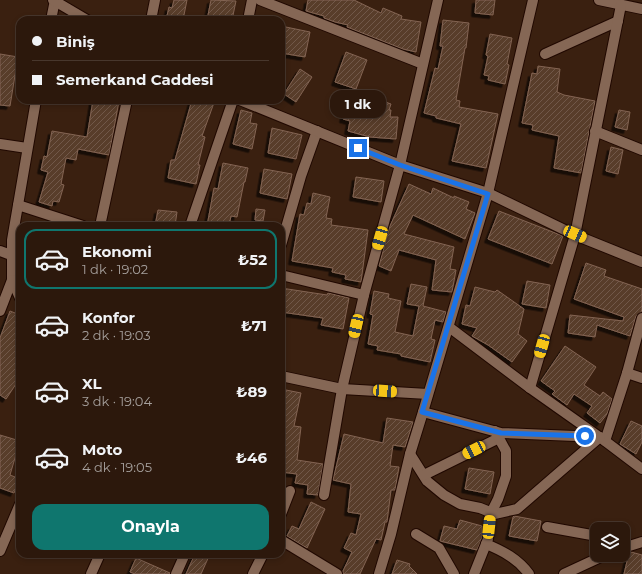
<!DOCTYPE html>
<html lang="tr">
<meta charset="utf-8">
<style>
body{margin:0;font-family:Montserrat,sans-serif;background:#38251a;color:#f1f3f6;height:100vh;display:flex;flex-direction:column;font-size:15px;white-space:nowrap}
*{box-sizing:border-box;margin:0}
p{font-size:13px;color:#a6a09d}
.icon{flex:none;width:22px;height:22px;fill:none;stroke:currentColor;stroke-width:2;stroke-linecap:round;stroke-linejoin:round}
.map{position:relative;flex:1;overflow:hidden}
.drawer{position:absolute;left:16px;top:222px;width:269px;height:336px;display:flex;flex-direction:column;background:#2c180c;border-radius:12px;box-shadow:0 2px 6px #0003,0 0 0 1px #48372d}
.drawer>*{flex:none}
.guide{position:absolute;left:16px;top:16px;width:269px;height:88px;border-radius:12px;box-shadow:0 2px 6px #0003,0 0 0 1px #48372d;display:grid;align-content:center;height:88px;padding:0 16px;background:#2c180c}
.fabs{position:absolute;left:590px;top:522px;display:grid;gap:8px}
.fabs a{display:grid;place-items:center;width:40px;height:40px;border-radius:8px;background:#2c180c;box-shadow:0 2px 6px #0003,0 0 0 1px #48372d;font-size:20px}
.end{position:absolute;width:18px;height:18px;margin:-9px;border:5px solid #1a73e8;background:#fff;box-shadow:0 0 0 2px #fff}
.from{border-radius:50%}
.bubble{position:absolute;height:28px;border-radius:12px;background:#2c180c;box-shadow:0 2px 6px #0003,0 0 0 1px #48372d;font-size:13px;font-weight:700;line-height:28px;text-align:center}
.car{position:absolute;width:12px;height:24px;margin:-12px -6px;border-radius:5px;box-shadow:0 0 3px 1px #0007;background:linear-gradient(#f5c518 24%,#345 0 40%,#f5c518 0 76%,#345 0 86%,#f5c518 0)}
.guide b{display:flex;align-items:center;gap:14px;height:38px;font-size:15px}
.guide b+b{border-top:1px solid #48372d}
.guide i{width:10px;height:10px;background:#f1f3f6}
ul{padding:7px 0 0;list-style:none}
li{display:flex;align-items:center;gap:12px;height:60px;margin:0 8px 6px;padding:0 8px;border:2px solid transparent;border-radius:12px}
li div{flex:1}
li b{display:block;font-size:15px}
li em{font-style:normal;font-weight:700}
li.on{border-color:#0f766e}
li>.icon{width:36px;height:36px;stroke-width:1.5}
.cta{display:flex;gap:8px;margin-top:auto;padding:8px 16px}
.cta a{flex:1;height:46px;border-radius:12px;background:#0f766e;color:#fff;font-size:16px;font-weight:700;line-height:46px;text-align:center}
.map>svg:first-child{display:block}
</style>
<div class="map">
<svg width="642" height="574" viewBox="0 0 642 574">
<defs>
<pattern id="building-hatch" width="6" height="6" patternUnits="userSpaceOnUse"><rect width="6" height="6" fill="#593d2c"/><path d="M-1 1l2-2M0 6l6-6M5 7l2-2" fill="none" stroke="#715849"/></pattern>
<filter id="shadow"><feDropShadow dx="-3.5" dy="3.5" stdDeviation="0" flood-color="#0009"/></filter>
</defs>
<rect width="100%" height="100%" fill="#3a2010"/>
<!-- building -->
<g fill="url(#building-hatch)" stroke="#836452" filter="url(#shadow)">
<polygon points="174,0 187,0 183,20 166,20 169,7 172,8"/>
<polygon points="211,0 236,1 232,20 207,20"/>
<polygon points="308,0 354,0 381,13 383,8 402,16 401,19 421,22 416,52 403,49 347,27 348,25 335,22 324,18 324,16 306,11"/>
<polygon points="476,0 495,0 493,15 475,13"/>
<polygon points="443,20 469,23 466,48 465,48 456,100 460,101 459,107 498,114 486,168 452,161 461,124 436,118 436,116 424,113 435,68 438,69 443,46 440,46"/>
<polygon points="281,26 310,32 305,57 281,53"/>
<polygon points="490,34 512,38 507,64 509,65 505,84 488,80 489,76 484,75 488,56 486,55"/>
<polygon points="346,52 367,60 356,89 335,82"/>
<polygon points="0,54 18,57 10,106 0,105"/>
<polygon points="538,66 560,69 557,92 564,95 595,101 581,173 554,168 559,136 532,130 533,125 522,123 532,73 537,74"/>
<polygon points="300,69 312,77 296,102 284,94"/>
<polygon points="351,90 380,98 380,100 391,104 389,110 391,110 390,117 398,117 396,139 370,137 348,131 350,121 343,119"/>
<polygon points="93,100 119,101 109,155 78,149 76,160 66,158 61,184 64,185 59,202 53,201 52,206 39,202 48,172 41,170 44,156 47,157 52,131 87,137"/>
<polygon points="192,100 215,100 202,136 205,137 198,165 200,165 196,184 168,178 171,160 175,160"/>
<polygon points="241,110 252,113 250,123 257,124 252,149 233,144"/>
<polygon points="619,110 630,112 627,130 615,127"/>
<polygon points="272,128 302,135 296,159 268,153"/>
<polygon points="611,147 623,150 618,174 606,171"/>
<polygon points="223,163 248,168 245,182 244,182 237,217 231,216 229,226 207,226 214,188 218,189"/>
<polygon points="264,169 292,174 287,199 260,193"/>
<polygon points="356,177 384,181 381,202 353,197"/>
<polygon points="409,184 431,194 433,188 454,198 454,196 469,202 466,209 475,213 465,239 413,215 404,234 454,247 450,269 456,270 452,292 432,290 436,260 399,250 391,271 379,266 390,226"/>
<polygon points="313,193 330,197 326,218 332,219 331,225 368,230 361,282 345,279 346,275 332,272 333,268 292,261 300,214 304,215 307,203 311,204"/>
<polygon points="256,209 265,210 263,221 255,220"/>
<polygon points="158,210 177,212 175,226 155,226"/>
<polygon points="499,211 563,236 552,264 488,239"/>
<polygon points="586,263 606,270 604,276 642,289 642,309 641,312 636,316 630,336 597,325 595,337 568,333 570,315 623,321 624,317 574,299"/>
<polygon points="527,281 550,285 546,308 522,304"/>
<polygon points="411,284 427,287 423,306 446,312 443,322 435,320 431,339 435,340 430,362 401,356 401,354 377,350 378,346 368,344 373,315 370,314 374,291 389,294 388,298 401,301 395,332 413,336 419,306 407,304"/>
<polygon points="475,287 495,292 497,290 524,309 518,334 527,341 512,362 488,345 472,336 477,328 462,324 466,305 470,306"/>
<polygon points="281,288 327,295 328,293 349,298 343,329 321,325 323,318 281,312"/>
<polygon points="10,311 20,315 20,330 17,338 20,339 20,378 6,399 0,395 0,338"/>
<polygon points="565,346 596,367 584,385 600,396 603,392 612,399 607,414 600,423 587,413 592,406 574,394 567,405 552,394 555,391 541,381"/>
<polygon points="281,389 301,393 294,426 301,427 297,460 323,464 318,495 307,494 308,485 295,483 297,474 281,472"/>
<polygon points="387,418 413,422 405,447 393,445 390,466 399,467 395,490 391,490 387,522 385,522 381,540 376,539 360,574 343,574 343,571 352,552 344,548 351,533 356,535 361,514 348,512 351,484 333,480 344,434 383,443"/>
<polygon points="631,421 642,426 642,442 636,454 620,444"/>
<polygon points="0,435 20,441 10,475 20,479 14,493 0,488"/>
<polygon points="469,468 494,472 490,494 465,489"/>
<polygon points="311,502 325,509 307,548 287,536 292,526 299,529"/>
<polygon points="514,516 541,521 537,541 509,536 513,517"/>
<polygon points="460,520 482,526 482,538 477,550 440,541 444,526 457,529"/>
<polygon points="631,552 642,555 642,574 624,574 629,553"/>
<polygon points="195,554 210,554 201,574 186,574"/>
<polygon points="136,558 170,573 170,574 135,574 130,572"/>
<polygon points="397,560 410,564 409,566 417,574 392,574"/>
</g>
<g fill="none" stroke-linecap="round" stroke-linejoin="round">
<!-- minor casing -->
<g stroke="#200800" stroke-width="12">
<g id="minor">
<polyline points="260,0 423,64"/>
<polyline points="599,0 642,9"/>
<polyline points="51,20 55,0"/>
<polyline points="151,20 155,0"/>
<polyline points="248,20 252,0"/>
<polyline points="545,54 618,21"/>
<polyline points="595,131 642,150"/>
<polyline points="0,144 27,148"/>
<polyline points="18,205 83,226"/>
<polyline points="100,226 127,100"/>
<polyline points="190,226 233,100"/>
<polyline points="281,245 301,176 317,131"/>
<polyline points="0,251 11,255"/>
<polyline points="281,275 364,295"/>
<polyline points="20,298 12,280 12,240 36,100"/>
<polyline points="0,311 12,280"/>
<polyline points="449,327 530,388 605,441 642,469"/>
<polyline points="627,373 642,378"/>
<polyline points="281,376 342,389 428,394"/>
<polyline points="530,388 575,235 621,5"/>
<polyline points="423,412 501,433 599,437"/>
<polyline points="605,441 627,373 642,318"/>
<polyline points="410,454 427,481 444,495 460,504 480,508 490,512 488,539 474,574"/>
<polyline points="424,475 499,438"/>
<polyline points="324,495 342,389 364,295 400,165 438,0"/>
<polyline points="281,514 290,491"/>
<polyline points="490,515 517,509 600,437"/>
<polyline points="490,515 498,499 506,476 506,451 495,431"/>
<polyline points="547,527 597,536"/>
<polyline points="416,534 439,548 454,574"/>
<polyline points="281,540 337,574"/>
<path d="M486 544C503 551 518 559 529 574"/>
<polyline points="623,548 642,542"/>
<polyline points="0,551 20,504"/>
<polyline points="91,574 100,554"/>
<polyline points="176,574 185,554"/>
<polyline points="253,574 263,554"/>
<polyline points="379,574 391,534 410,454 423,412 488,193 533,0"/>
<polyline points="564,574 605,555"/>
</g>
</g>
<!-- tertiary casing -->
<g stroke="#200800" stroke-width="12">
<g id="tertiary">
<polyline points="53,0 87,20"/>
<polyline points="240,100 400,165 488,193 575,235 642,262"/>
</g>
</g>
<!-- minor -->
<use href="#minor" stroke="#856755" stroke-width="10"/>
<!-- tertiary -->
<use href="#tertiary" stroke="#856755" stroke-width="10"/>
</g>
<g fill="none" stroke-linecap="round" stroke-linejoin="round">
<!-- route -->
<polyline stroke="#1a73e8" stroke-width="5" points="358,148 400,165 488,194 422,412 501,433 585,436"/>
</g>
</svg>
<div class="fabs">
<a><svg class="icon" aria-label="layers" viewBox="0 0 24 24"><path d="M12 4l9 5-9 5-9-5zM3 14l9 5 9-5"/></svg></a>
</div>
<i class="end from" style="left:585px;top:436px"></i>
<i class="end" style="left:358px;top:148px"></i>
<div class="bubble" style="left:330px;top:90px;width:56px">1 dk</div>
<i class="car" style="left:575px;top:234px;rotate:113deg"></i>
<i class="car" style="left:380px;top:238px;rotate:196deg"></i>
<i class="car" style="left:356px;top:326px;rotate:193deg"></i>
<i class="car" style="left:542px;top:346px;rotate:196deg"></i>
<i class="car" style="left:385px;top:391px;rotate:94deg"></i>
<i class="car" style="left:474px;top:450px;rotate:243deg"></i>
<i class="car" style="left:489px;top:527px;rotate:6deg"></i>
<div class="guide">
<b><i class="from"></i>Biniş</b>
<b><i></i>Semerkand Caddesi</b>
</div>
<section class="drawer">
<ul>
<li class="on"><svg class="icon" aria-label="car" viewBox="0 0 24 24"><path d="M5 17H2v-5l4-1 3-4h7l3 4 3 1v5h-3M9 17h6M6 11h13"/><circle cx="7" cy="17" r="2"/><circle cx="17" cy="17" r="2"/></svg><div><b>Ekonomi</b><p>1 dk · 19:02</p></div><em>₺52</em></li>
<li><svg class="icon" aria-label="car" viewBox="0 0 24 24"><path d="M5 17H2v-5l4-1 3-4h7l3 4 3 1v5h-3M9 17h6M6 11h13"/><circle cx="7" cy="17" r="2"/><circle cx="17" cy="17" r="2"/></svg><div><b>Konfor</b><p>2 dk · 19:03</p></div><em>₺71</em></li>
<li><svg class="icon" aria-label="car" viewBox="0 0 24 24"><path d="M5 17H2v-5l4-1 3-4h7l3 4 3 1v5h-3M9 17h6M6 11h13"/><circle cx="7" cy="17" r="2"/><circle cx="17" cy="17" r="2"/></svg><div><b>XL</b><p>3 dk · 19:04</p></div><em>₺89</em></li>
<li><svg class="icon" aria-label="car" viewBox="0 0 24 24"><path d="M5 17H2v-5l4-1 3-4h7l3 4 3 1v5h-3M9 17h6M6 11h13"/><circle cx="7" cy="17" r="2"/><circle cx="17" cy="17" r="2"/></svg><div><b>Moto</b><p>4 dk · 19:05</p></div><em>₺46</em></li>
</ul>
<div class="cta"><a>Onayla</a></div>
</section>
</div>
